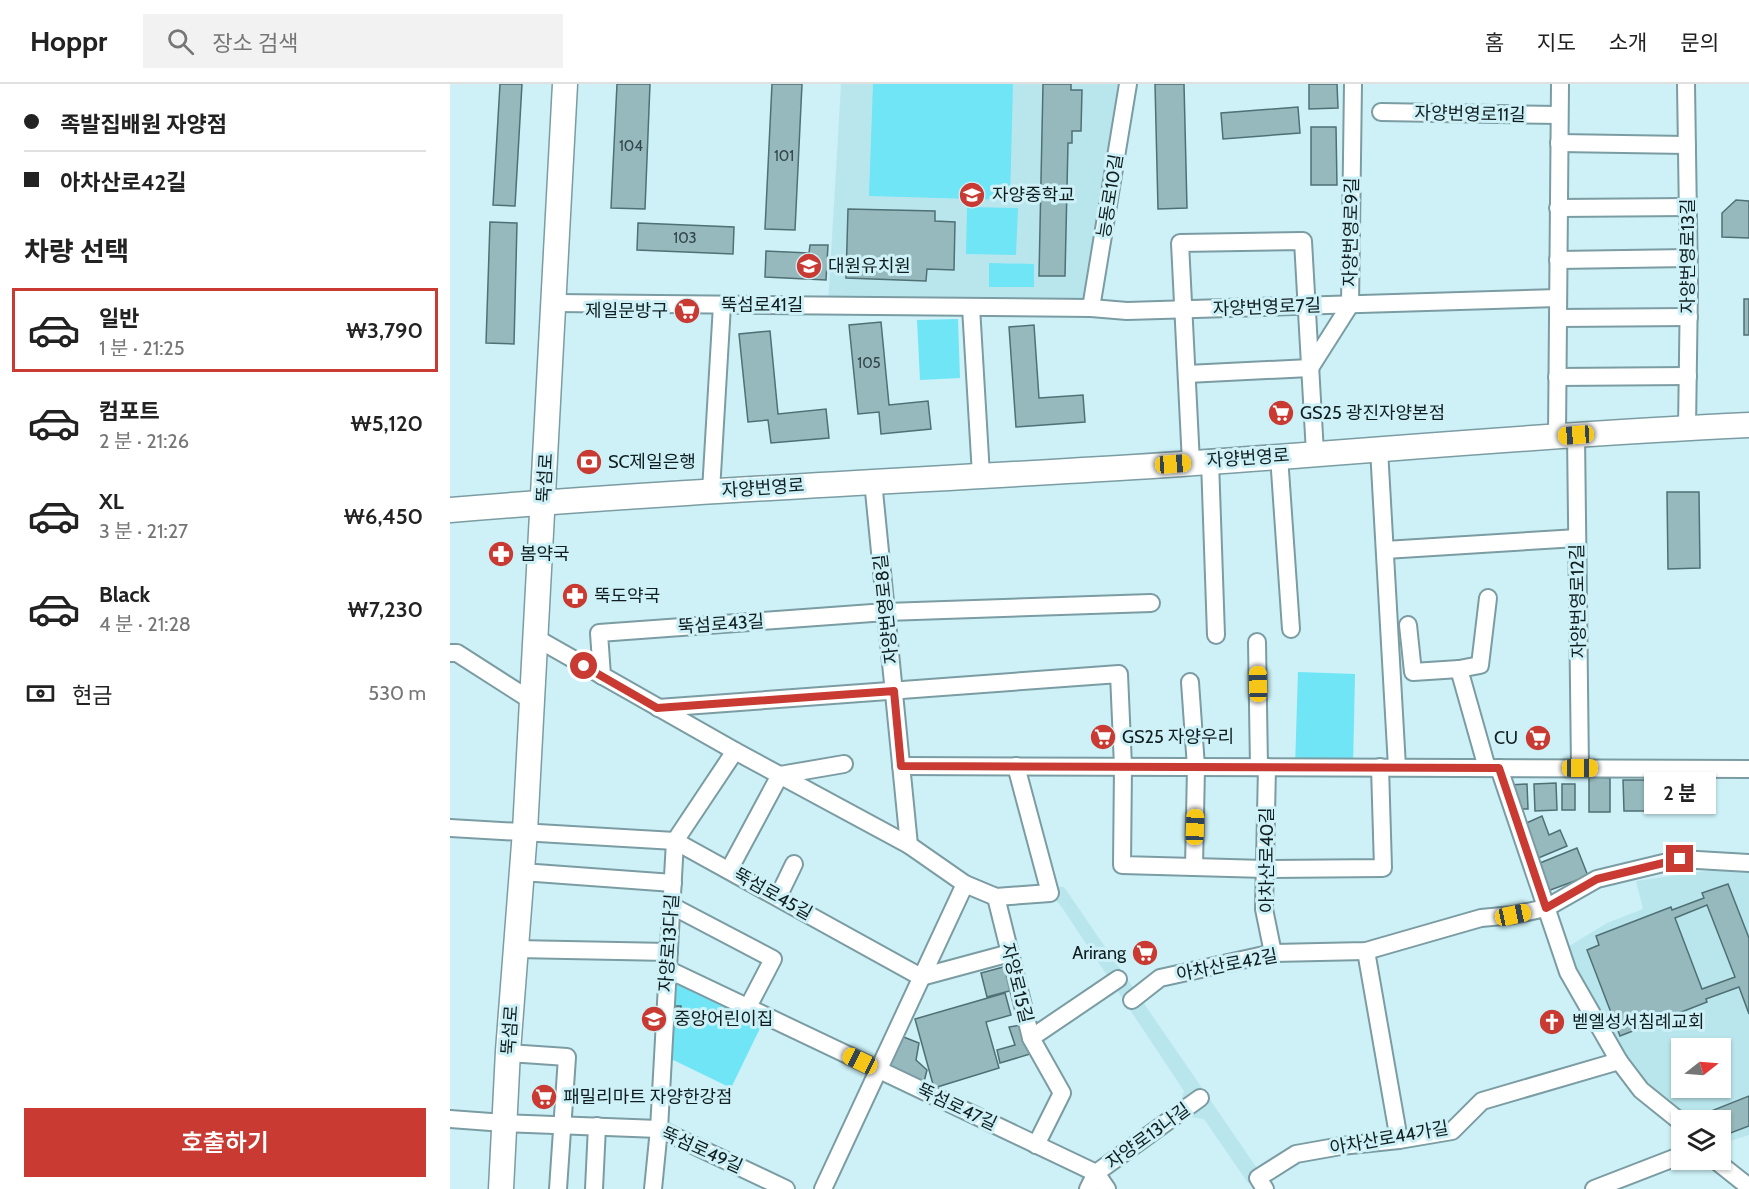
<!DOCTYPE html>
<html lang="ko">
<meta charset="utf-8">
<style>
body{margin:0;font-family:Cabin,"Noto Sans KR",sans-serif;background:#f2f2f2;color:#222;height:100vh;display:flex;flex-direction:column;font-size:22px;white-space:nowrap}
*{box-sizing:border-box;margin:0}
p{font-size:20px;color:#767676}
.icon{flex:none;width:33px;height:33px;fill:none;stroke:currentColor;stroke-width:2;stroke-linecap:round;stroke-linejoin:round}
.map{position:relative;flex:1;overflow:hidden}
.panel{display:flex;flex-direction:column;background:#fff;width:450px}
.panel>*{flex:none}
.hud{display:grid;align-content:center;height:132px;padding:0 24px;background:#fff}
.needle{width:39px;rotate:73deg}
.controls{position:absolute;left:1221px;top:954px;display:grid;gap:12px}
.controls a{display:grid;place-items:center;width:60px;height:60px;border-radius:0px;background:#fff;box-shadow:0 2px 4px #0004;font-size:30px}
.end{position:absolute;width:27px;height:27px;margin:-14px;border:8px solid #c83a32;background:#fff;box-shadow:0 0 0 3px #fff}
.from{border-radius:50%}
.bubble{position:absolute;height:42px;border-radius:0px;background:#fff;box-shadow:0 2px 4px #0004;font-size:20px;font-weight:600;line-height:42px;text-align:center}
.car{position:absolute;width:18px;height:36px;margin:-18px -9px;border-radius:8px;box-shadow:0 0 4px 2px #0007;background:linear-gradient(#f5c518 24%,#345 0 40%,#f5c518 0 76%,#345 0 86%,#f5c518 0)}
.hud b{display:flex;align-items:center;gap:21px;height:57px;font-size:22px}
.hud b+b{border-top:2px solid #e0e0e0}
.hud i{width:15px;height:15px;background:#222}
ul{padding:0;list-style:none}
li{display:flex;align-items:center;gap:18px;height:84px;margin:0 12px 9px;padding:0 12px;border:3px solid transparent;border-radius:0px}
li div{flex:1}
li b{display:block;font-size:22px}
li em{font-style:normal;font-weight:600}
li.selected{border-color:#c83a32}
li>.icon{width:54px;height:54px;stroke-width:1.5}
h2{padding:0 24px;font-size:27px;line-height:72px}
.pay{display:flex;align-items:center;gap:15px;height:66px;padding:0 24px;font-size:22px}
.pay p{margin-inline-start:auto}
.primary-button{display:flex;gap:12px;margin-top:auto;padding:12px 24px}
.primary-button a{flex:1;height:69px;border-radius:0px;background:#c83a32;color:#fff;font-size:24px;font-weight:600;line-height:69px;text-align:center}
header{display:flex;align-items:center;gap:36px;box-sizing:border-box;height:84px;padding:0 30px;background:#fff;border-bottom:2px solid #e0e0e0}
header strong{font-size:28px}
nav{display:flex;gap:33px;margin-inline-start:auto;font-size:21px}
.search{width:420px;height:54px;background:#f2f2f2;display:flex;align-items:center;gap:15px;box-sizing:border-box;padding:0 21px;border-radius:0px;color:#767676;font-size:22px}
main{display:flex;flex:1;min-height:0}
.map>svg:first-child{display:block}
</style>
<header>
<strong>Hoppr</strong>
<div class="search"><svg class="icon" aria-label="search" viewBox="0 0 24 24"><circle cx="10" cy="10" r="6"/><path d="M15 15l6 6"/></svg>장소 검색</div>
<nav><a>홈</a><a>지도</a><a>소개</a><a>문의</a></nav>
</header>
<main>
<section class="panel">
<div class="hud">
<b><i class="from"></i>족발집배원 자양점</b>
<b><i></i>아차산로42길</b>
</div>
<h2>차량 선택</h2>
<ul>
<li class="selected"><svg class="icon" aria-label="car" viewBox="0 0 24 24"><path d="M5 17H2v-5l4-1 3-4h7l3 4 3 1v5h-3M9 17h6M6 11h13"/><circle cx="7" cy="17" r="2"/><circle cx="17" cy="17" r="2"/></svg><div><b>일반</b><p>1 분 · 21:25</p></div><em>₩3,790</em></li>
<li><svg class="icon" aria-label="car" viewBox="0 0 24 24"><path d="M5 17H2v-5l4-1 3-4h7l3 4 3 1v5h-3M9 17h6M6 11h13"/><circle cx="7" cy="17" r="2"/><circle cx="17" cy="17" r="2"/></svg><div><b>컴포트</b><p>2 분 · 21:26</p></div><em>₩5,120</em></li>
<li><svg class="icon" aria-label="car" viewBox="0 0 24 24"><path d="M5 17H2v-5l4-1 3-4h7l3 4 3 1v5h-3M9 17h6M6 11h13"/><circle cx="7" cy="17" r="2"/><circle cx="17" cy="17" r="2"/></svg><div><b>XL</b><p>3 분 · 21:27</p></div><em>₩6,450</em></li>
<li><svg class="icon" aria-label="car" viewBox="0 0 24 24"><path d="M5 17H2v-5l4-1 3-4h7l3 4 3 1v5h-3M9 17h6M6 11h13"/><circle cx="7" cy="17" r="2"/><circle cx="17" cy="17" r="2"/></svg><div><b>Black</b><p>4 분 · 21:28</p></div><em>₩7,230</em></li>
</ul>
<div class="pay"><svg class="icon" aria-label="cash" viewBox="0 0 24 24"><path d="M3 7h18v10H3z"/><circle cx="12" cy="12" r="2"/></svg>현금<p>530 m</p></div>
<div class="primary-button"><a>호출하기</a></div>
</section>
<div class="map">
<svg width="1299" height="1105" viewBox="0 0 1299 1105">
<rect width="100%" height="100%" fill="#cdf1f7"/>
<!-- built -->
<g fill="#b9e6ed" fill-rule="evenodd">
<polygon points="391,0 678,0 641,224 378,221"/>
<path d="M1269 785 1299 788V1051L1271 1060 1270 1036H1239L1225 1022 1193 1002 1134 905 1116 864 1157 839 1193 825 1186 797ZM1232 964H1270V1004H1232Z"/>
<polygon points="592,802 614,803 811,1090 798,1099 754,1035 740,1033 660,1092 647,1105 633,1100 629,1090 637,1079 651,1080 730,1021 734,1007 611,822"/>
</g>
<!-- green -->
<g fill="#6fe5f6">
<polygon points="423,0 563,0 560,116 419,112"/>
<polygon points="517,123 568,124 566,171 516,170"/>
<polygon points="539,179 584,180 584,203 539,203"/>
<polygon points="508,235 510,294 470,296 467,236"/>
<polygon points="848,588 905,590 903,683 845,683"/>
<polygon points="217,885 316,932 281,1004 213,971"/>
</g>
<!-- building -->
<g fill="#96b9be" stroke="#4f7075" stroke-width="1.5" fill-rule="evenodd">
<polygon points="50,0 72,0 65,122 43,121"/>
<polygon points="167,0 200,0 195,125 161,124"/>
<polygon points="322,0 352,0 345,146 315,145"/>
<polygon points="593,0 621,0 621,6 632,6 631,47 622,47 622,59 618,59 615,192 589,192"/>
<polygon points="705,0 734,0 737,124 708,125"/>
<polygon points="859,0 887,0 888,24 859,25"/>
<polygon points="848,23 850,49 773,55 771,29"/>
<polygon points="861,43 886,43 887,101 861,101"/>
<polygon points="1286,116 1299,117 1299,154 1272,153 1272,129"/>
<polygon points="398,125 485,127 485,137 505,138 504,186 477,185 476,197 396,194"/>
<polygon points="40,138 67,139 64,260 36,259"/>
<polygon points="188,139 284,143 283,170 187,166"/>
<polygon points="360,161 378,161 376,196 315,193 316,167 359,169"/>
<rect x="1294" y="215" width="5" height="36"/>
<polygon points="431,238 439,321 478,317 481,345 431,350 429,328 408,330 399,241"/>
<polygon points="584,241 589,314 633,311 635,338 566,343 559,243"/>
<polygon points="320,247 328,330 376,325 379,354 321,359 318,336 298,338 289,250"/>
<polygon points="1217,408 1249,408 1250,484 1218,485"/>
<polygon points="1139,693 1160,694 1160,728 1139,728"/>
<polygon points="1173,696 1198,696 1199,727 1174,727"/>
<polygon points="1106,699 1107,726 1085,727 1084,700"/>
<polygon points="1077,700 1078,725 1067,725 1059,701"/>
<rect x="1112" y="700" width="13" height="26"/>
<polygon points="1092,732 1099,751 1110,746 1117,762 1086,775 1072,741"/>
<polygon points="1127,764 1138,792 1095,808 1085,781"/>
<path d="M1278 800 1299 854V930L1289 903 1256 915 1257 918 1170 952 1137 866 1149 861 1146 852 1221 823 1222 826 1254 814 1252 809ZM1257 821 1285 893 1252 905 1225 834Z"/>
<polygon points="557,882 563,906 537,913 531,889"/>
<polygon points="555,909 561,931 536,938 549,984 484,1004 465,935"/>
<polygon points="220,922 231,922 230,934 219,933"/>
<polygon points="571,941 580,970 550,979 547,966 565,961 559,943"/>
<polygon points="451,952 469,959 466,976 477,986 473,1002 444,988 439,978"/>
<polygon points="1299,1012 1299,1042 1270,1053 1270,1036 1248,1036 1246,1033"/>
</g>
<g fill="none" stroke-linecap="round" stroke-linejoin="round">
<!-- street casing -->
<g stroke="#7b9ca2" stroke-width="20">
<g id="street">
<polyline points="1236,0 1239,202 1237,344"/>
<polyline points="931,28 1109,31"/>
<polyline points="1109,59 1237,61"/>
<polyline points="1108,124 1238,123"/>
<polyline points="1108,176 1239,174"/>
<polyline points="104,219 641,224 677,227 1108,214"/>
<polyline points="521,223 531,391"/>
<polyline points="641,224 678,0"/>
<polyline points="1108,234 1239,233"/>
<polyline points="737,290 860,284 900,221 903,0"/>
<polyline points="1107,293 1238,292"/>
<polyline points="1126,351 1130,684"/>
<polyline points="1107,352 1110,0"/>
<polyline points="929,365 947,683"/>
<polyline points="829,372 841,545"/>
<polyline points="760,377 766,551"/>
<polyline points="741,379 730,159 853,157 865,369"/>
<polyline points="423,397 459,761"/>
<polyline points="261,407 272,221"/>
<polyline points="935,466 1127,454"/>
<polyline points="958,541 963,588 1009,585 1030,581 1038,514"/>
<polyline points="86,554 285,667 459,761 515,800 546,813 600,809 566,682"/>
<polyline points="807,558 809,683"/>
<polyline points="0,569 7,569 82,617"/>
<polyline points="1009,585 1037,684"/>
<polyline points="152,592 149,549 436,528 701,519"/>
<polyline points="740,598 746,683 744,783"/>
<polyline points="208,624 669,590 673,682 672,781 815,785 933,784 930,683"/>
<polyline points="451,682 1299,685"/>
<polyline points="817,683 814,825 823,869"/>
<polyline points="1049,684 1118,888 1169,977 1191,1006 1232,1039"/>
<polyline points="0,744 225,757 471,893 560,869"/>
<polyline points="279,786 330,691 394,680"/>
<polyline points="72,788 223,799"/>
<polyline points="328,813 344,780"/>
<polyline points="546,813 581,954 612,1009 586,1061"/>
<polyline points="222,822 323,875 298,923"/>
<polyline points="66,865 219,868"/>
<polyline points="916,867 949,1056"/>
<polyline points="217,885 646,1089 657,1105"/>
<polyline points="682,916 710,894 823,869 916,867 1031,834 1063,831 1096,824 1147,795 1230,775 1299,779"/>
<polyline points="581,954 668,895"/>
<polyline points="58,969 117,973 108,1105"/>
<polyline points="0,1035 54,1039 209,1045 336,1105"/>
<polyline points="1265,1076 1299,1103"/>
<polyline points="144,1105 147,1042"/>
<polyline points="203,1105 209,1045 225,757 285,667"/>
<polyline points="373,1105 515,800"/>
<polyline points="638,1105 646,1089 750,1014"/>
<polyline points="815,1105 808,1094 846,1070 891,1062 949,1056 1002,1047 1032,1017 1169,977"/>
<polyline points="1144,1105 1232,1071"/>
</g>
</g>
<!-- secondary casing -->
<g stroke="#7b9ca2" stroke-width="27">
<g id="secondary">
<path d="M0 426C228 407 457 397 685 383 890 370 1094 350 1299 341"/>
<polyline points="51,1105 58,967 75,747 115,0"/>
</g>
</g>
<!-- street -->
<use href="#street" stroke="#fff" stroke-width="16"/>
<!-- secondary -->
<use href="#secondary" stroke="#fff" stroke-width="24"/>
</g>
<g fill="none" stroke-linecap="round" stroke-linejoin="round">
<!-- route -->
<polyline stroke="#c83a32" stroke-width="8" points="134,582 207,624 444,607 451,682 1049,684 1096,824 1147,795 1230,775"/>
</g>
<!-- icons -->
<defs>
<g id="school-disc" transform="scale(1.35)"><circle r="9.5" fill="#c83a32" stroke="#cdf1f7"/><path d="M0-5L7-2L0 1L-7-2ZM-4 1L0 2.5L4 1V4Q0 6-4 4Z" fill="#fff"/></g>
<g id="supermarket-disc" transform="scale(1.35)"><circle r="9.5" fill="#c83a32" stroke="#cdf1f7"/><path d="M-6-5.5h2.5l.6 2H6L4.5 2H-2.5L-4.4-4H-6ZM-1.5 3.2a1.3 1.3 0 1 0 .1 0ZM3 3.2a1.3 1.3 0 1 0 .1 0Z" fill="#fff"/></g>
<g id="bank-disc" transform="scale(1.35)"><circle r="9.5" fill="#c83a32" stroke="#cdf1f7"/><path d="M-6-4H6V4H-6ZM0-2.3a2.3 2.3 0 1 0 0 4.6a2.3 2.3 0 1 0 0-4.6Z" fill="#fff"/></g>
<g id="pharmacy-disc" transform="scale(1.35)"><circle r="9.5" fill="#c83a32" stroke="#cdf1f7"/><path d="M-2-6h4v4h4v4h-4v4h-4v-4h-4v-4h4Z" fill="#fff"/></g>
<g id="church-disc" transform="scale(1.35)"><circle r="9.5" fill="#c83a32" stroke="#cdf1f7"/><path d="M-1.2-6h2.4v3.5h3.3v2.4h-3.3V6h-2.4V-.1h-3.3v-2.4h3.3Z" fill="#fff"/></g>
</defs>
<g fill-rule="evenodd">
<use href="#school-disc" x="522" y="111"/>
<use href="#school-disc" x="359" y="182"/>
<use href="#supermarket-disc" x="237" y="227"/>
<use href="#supermarket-disc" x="831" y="329"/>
<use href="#bank-disc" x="139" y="378"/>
<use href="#pharmacy-disc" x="51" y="470"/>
<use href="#pharmacy-disc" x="125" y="512"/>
<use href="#supermarket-disc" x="653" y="653"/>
<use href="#supermarket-disc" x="1088" y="654"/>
<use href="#supermarket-disc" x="695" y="869"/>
<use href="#school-disc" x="204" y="935"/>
<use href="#church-disc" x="1102" y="938"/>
<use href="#supermarket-disc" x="94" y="1013"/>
</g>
<g text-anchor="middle" stroke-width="6" stroke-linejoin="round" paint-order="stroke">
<!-- number labels -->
<g font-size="15" fill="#324548">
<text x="181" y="67">104</text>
<text x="334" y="77">101</text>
<text x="235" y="159">103</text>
<text x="419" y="284">105</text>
</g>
<!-- street labels -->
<g font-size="18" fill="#111e20" stroke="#cdf1f7">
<text transform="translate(1020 30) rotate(1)" y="6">자양번영로11길</text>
<text transform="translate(660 112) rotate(-81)" y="6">능동로10길</text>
<text transform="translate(901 148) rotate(-89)" y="6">자양번영로9길</text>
<text transform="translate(1238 172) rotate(-90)" y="6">자양번영로13길</text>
<text x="312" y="227">뚝섬로41길</text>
<text transform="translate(817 223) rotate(-2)" y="6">자양번영로7길</text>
<text transform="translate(798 374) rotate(-4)" y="6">자양번영로</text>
<text transform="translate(95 394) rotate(-87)" y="6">뚝섬로</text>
<text transform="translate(313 404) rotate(-4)" y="6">자양번영로</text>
<text transform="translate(1128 517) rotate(-91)" y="6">자양번영로12길</text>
<text transform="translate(436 525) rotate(-96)" y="6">자양번영로8길</text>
<text transform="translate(271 540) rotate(-4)" y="6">뚝섬로43길</text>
<text transform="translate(817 776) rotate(-90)" y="6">아차산로40길</text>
<text transform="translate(323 810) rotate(29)" y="6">뚝섬로45길</text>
<text transform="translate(219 859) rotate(-86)" y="6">자양로13다길</text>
<text transform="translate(777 881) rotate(-11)" y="6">아차산로42길</text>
<text transform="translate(567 899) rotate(76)" y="6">자양로15길</text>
<text transform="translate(60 946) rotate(-86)" y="6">뚝섬로</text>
<text transform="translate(507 1023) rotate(25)" y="6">뚝섬로47길</text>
<text transform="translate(698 1052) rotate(-36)" y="6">자양로13나길</text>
<text transform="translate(939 1054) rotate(-10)" y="6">아차산로44가길</text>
<text transform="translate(252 1066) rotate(24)" y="6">뚝섬로49길</text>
</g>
<!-- poi labels -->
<g font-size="18" fill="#111e20" stroke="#cdf1f7" text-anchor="start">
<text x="542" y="117">자양중학교</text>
<text x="378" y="188">대원유치원</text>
<text x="218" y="233" text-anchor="end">제일문방구</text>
<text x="850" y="335">GS25 광진자양본점</text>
<text x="158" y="384">SC제일은행</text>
<text x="70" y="476">봄약국</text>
<text x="144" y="518">뚝도약국</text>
<text x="672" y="659">GS25 자양우리</text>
<text x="1068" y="660" text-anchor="end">CU</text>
<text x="676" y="875" text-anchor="end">Arirang</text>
<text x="224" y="941">중앙어린이집</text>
<text x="1122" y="944">벧엘성서침례교회</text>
<text x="113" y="1019">패밀리마트 자양한강점</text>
</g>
</g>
</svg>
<div class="controls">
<a><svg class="needle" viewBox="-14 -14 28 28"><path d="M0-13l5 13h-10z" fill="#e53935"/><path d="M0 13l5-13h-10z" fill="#767676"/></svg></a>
<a><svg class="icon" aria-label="layers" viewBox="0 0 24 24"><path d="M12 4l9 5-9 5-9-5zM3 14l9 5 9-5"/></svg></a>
</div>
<i class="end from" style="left:134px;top:582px"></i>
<i class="end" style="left:1230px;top:775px"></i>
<div class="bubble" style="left:1194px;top:688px;width:72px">2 분</div>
<i class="car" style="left:1126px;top:351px;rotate:266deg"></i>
<i class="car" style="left:723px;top:380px;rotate:86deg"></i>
<i class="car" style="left:808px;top:600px;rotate:359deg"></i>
<i class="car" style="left:1130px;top:684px;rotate:90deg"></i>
<i class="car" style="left:745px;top:743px;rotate:2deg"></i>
<i class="car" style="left:1063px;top:831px;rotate:78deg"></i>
<i class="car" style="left:410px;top:977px;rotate:296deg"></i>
</div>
</main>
